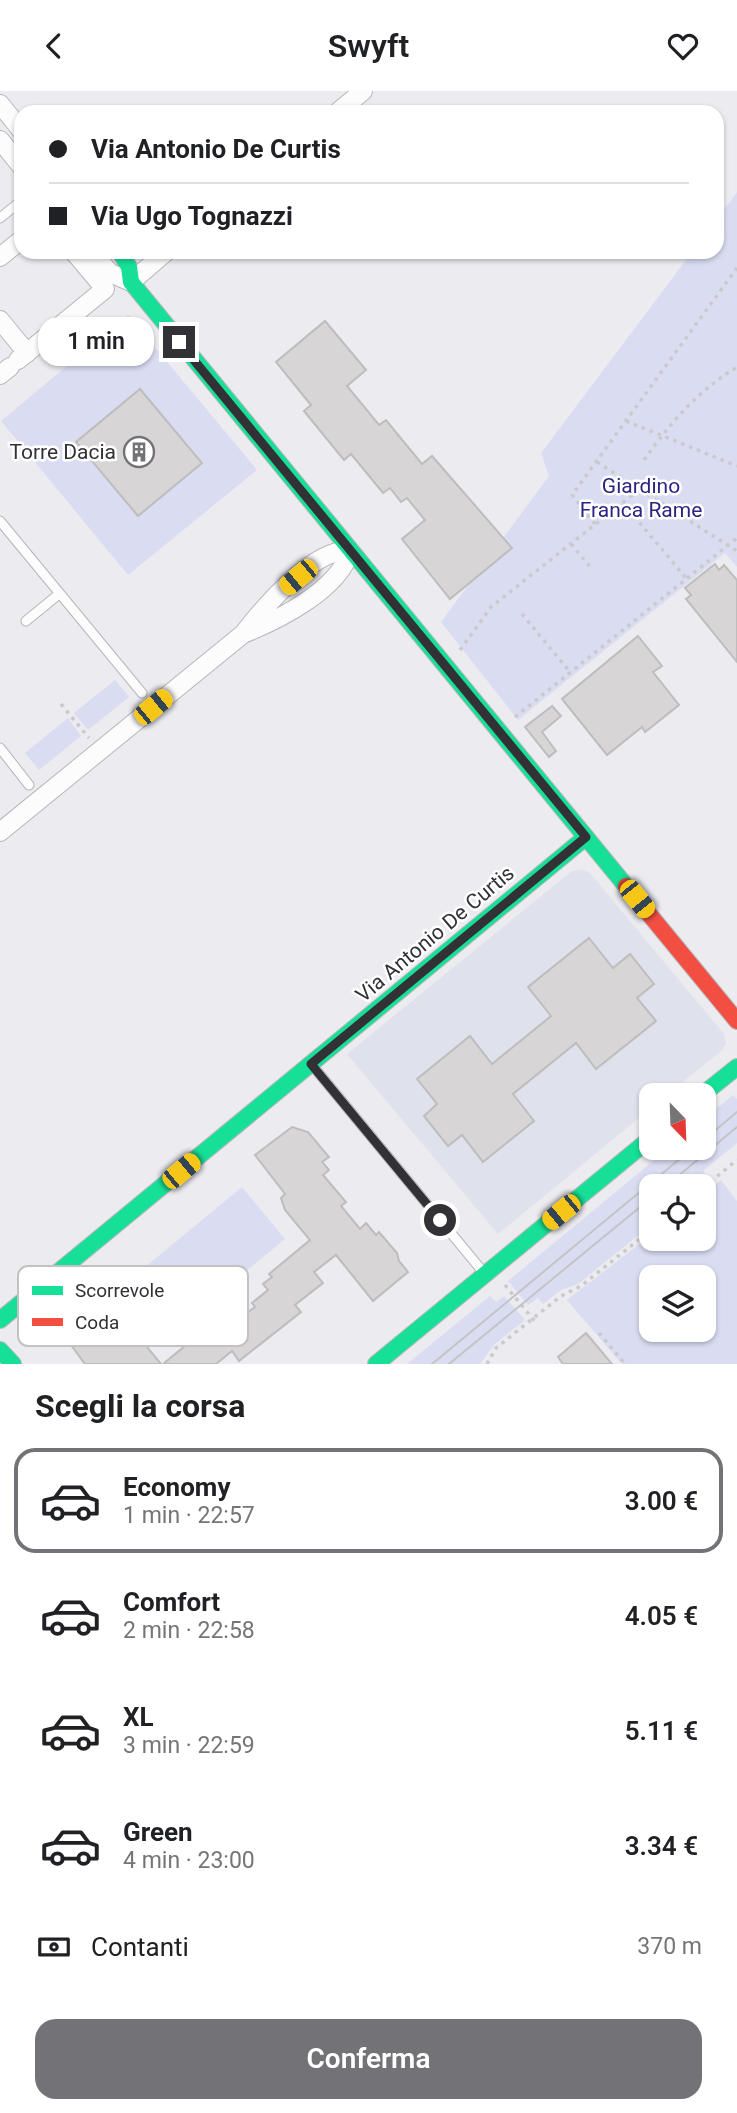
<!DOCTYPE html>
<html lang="it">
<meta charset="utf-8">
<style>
body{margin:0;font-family:Roboto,sans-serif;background:#f6f6f6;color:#202124;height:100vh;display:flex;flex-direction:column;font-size:26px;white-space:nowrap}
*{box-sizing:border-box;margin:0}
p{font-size:23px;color:#757577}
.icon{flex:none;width:38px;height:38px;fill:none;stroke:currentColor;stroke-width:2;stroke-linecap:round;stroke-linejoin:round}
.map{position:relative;height:1273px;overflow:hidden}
.details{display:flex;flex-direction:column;background:#fff;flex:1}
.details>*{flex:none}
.guide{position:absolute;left:14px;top:14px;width:710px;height:154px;border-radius:21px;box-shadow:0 2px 5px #0004;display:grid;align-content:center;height:154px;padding:0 35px;background:#fff}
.needle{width:46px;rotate:157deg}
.fabs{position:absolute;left:639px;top:992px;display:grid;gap:14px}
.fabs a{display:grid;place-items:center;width:77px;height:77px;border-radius:14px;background:#fff;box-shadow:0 2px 5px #0004;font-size:35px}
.end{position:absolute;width:32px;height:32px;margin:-16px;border:9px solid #323236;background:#fff;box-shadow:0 0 0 4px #fff}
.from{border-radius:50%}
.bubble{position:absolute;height:49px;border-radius:21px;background:#fff;box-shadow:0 2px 5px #0004;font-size:23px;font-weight:600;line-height:49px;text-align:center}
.car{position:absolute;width:21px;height:42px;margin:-21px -10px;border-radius:9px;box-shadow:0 0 5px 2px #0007;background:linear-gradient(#f5c518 24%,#345 0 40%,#f5c518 0 76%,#345 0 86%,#f5c518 0)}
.guide b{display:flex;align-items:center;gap:24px;height:66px;font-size:26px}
.guide b+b{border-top:2px solid #e0e0e0}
.guide i{width:18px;height:18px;background:#202124}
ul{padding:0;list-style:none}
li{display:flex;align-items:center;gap:21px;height:105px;margin:0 14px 10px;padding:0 21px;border:4px solid transparent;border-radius:21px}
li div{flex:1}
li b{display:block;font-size:26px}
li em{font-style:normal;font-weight:600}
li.active{border-color:#737377}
li>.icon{width:63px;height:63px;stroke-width:1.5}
h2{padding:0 35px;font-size:32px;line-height:84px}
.pay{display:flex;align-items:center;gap:18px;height:77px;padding:0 35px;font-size:26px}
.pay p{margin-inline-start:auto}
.primary-button{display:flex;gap:14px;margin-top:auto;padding:14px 35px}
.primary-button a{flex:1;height:80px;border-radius:21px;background:#737377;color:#fff;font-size:28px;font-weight:600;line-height:80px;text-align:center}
header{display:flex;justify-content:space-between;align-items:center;height:91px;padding:0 35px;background:#fff;font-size:32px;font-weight:600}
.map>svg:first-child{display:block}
</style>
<header><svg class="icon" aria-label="back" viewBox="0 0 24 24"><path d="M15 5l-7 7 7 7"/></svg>Swyft<svg class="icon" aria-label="heart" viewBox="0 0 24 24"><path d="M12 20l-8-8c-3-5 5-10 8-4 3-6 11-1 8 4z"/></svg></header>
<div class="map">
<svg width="737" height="1273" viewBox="0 0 737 1273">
<rect width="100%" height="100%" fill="#ebebf0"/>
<!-- built -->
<polygon fill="#dfe1ed" points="583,779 590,782 724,943 726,952 721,960 667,1004 651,1004 651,1017 498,1143 347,963 572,780"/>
<!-- green -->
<g fill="#daddf2" fill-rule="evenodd">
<polygon points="737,101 737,476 725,462 518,629 441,531 549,385 541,362 692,161 718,161 718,127"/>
<path d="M128 224 257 379 128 484 1 330ZM140 298 202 372 138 425 76 351Z"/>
<polygon points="115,589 129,606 88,639 74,622"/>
<polygon points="68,627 81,645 39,679 25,662"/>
<polygon points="733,1004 737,1008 737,1052 703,1080 708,1087 698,1095 651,1096 651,1134 578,1193 561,1199 543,1213 538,1207 528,1214 508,1190 669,1057 704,1057 704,1028"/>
<path d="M721 1089 737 1110V1273H622L567 1209 651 1144V1148H704V1103ZM651 1186H704V1239H651Z"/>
<polygon points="242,1096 285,1148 165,1247 122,1195"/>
<polygon points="490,1205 496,1211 504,1205 525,1229 495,1253 480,1273 407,1273"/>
</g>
<!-- building -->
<g fill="#d7d5d6" stroke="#bebdbe" stroke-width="2">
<polygon points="325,230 366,279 347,295 379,334 386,329 422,373 432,365 512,457 450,508 402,448 425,429 407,407 401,411 390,397 383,402 351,363 344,369 304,320 311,314 276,271"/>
<polygon points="140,298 202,372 138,425 76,351"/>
<polygon points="715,473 719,479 724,474 737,489 737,571 686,508 691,504 685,497"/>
<polygon points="638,545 662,575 653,581 679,614 645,641 642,636 607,664 562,608"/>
<polygon points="552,615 561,625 542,641 556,660 549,666 525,636"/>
<polygon points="589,847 613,877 630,863 654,893 637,907 656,930 596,978 576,952 513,1003 534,1030 483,1071 462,1044 448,1055 424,1025 437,1013 417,988 470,945 492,973 551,925 528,896"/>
<polygon points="292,1036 308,1041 329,1066 322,1071 329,1079 323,1084 346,1111 341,1115 360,1138 366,1132 376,1144 379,1141 397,1162 399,1170 408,1181 373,1210 336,1164 314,1181 323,1192 295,1214 301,1221 239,1270 232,1260 216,1273 163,1273 202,1241 205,1245 213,1238 217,1243 255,1216 252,1212 268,1199 263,1193 272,1186 269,1183 310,1149 285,1119 281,1107 285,1103 255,1064"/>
<polygon points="89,1201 128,1245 132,1242 138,1245 161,1273 85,1273 54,1231"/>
<polygon points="586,1242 612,1273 563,1273 558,1266"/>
</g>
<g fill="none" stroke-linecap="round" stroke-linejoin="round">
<!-- lane casing -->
<g stroke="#b7b7bb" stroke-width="11">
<g id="lane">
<polyline points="0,127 21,110"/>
<polyline points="0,430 142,602"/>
<polyline points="26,530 59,503"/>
<polyline points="0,657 29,694"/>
<polyline points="312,974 484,1182"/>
</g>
</g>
<!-- street casing -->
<g stroke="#b7b7bb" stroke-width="20">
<g id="street">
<polyline points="0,13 21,39"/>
<polyline points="338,21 363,0"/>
<polyline points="0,49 21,75"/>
<polyline points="92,161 110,182 131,191 166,161"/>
<polyline points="0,166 21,149"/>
<polyline points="0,229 27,262"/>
<polyline points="18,269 105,198 74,161"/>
<polyline points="0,284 10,276"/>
<path d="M0 741 243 543C263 517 315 456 350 460 339 499 278 529 243 543"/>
</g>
</g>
<!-- fast casing -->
<g stroke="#b7b7bb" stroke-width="18">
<g id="fast">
<polyline points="120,161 129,176 131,191 626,795"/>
<polyline points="702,1004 737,976"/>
<polyline points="0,1229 586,746"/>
<polyline points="0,1259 13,1273"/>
<polyline points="376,1273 651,1047"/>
</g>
</g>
<!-- jam casing -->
<g stroke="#b7b7bb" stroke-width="18">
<polyline id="jam" points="626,795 737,930"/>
</g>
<!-- path -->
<g stroke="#cacacc" stroke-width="3.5" stroke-dasharray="3.5 5" stroke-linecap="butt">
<polyline points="626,330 737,375"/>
<path d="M644 369C670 332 698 300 737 276"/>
<polyline points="597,371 737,460"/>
<polyline points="623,412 686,487"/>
<polyline points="595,433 572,404 737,177"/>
<polyline points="571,453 592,478"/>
<polyline points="522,523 570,581"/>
<polyline points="460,559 491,516 640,398"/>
<polyline points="61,613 89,647"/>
<polyline points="515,626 737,447"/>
<polyline points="704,1096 737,1069"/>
<polyline points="505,1194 537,1233"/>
<polyline points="599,1242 625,1273"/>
<polyline points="487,1273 496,1257 561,1205 581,1195 651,1139"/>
</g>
<!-- lane -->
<use href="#lane" stroke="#fcfcfd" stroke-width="9"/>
<!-- street -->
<use href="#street" stroke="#fcfcfd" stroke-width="18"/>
<!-- fast -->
<use href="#fast" stroke="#16e098" stroke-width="16"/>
<!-- jam -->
<use href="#jam" stroke="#f24e42" stroke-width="16"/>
<!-- tram -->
<g stroke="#c4c4c5" stroke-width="2">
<polyline points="704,1049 737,1021"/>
<polyline points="665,1096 737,1036"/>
<polyline points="432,1273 693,1057"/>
<polyline points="449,1273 651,1107"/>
</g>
</g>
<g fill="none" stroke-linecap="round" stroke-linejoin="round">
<!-- route -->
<polyline stroke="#323236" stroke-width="9" points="179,251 586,746 311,973 440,1129"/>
</g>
<!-- icons -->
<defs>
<g id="building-ring" transform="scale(1.575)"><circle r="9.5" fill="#fff" stroke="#737377" stroke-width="1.5"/><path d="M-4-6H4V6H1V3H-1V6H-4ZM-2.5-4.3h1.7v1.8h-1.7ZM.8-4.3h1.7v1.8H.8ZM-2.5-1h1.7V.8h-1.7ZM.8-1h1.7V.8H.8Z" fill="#737377"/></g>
</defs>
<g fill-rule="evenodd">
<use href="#building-ring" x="139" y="361"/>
</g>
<g text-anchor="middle" stroke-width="5" stroke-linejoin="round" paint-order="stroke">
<!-- poi labels -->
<g font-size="21" fill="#323236" stroke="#fff" text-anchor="end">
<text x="116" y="368">Torre Dacia</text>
</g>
<!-- park labels -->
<g font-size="21" fill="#2d2382" stroke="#fff">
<text x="641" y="402">Giardino<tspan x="641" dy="24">Franca Rame</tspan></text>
</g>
<!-- street labels -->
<g font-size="21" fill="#323236" stroke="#fff">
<text transform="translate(435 843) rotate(-40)" y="7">Via Antonio De Curtis</text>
</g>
</g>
<!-- legend -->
<rect x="18" y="1175" width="230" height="80" rx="10" fill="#fff" stroke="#c2c2c3" stroke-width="2"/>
<rect x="32" y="1195" width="31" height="9" fill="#16e098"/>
<rect x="32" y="1227" width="31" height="8" fill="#f24e42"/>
<g font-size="19" fill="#323236">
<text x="75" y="1206">Scorrevole</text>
<text x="75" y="1238">Coda</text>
</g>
</svg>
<div class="fabs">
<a><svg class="needle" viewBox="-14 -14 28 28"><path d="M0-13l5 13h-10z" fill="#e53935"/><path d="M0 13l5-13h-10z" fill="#757577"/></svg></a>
<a><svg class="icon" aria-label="locate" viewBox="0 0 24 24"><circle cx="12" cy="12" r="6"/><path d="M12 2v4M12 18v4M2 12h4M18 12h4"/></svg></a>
<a><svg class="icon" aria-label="layers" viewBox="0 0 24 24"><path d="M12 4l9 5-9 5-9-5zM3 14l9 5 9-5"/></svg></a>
</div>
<i class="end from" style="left:440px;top:1129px"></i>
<i class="end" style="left:179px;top:251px"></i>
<div class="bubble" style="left:38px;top:226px;width:116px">1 min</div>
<i class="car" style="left:298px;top:486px;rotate:230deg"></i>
<i class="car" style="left:153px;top:616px;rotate:51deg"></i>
<i class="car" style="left:637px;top:808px;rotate:141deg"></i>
<i class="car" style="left:181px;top:1080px;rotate:50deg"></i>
<i class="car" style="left:561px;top:1121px;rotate:231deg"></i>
<div class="guide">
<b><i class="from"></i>Via Antonio De Curtis</b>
<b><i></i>Via Ugo Tognazzi</b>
</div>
</div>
<section class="details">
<h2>Scegli la corsa</h2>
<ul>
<li class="active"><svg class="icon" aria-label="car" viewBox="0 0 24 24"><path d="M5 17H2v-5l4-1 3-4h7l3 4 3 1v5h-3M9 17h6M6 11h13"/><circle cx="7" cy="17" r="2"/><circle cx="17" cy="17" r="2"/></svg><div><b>Economy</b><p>1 min · 22:57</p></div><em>3.00 €</em></li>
<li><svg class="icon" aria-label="car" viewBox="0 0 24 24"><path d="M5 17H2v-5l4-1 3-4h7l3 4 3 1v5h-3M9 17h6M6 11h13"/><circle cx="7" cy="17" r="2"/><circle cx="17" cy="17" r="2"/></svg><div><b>Comfort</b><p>2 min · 22:58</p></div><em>4.05 €</em></li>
<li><svg class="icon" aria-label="car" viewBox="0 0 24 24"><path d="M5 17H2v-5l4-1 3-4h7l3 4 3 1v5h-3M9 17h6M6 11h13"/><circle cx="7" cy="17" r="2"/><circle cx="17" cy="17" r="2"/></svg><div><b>XL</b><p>3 min · 22:59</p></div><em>5.11 €</em></li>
<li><svg class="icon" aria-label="car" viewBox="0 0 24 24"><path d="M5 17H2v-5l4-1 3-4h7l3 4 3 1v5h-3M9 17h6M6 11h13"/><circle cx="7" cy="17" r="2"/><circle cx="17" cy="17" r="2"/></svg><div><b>Green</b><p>4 min · 23:00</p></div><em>3.34 €</em></li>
</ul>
<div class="pay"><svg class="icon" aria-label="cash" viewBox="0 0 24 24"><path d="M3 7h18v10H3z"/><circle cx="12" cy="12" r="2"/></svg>Contanti<p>370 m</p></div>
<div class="primary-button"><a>Conferma</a></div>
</section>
